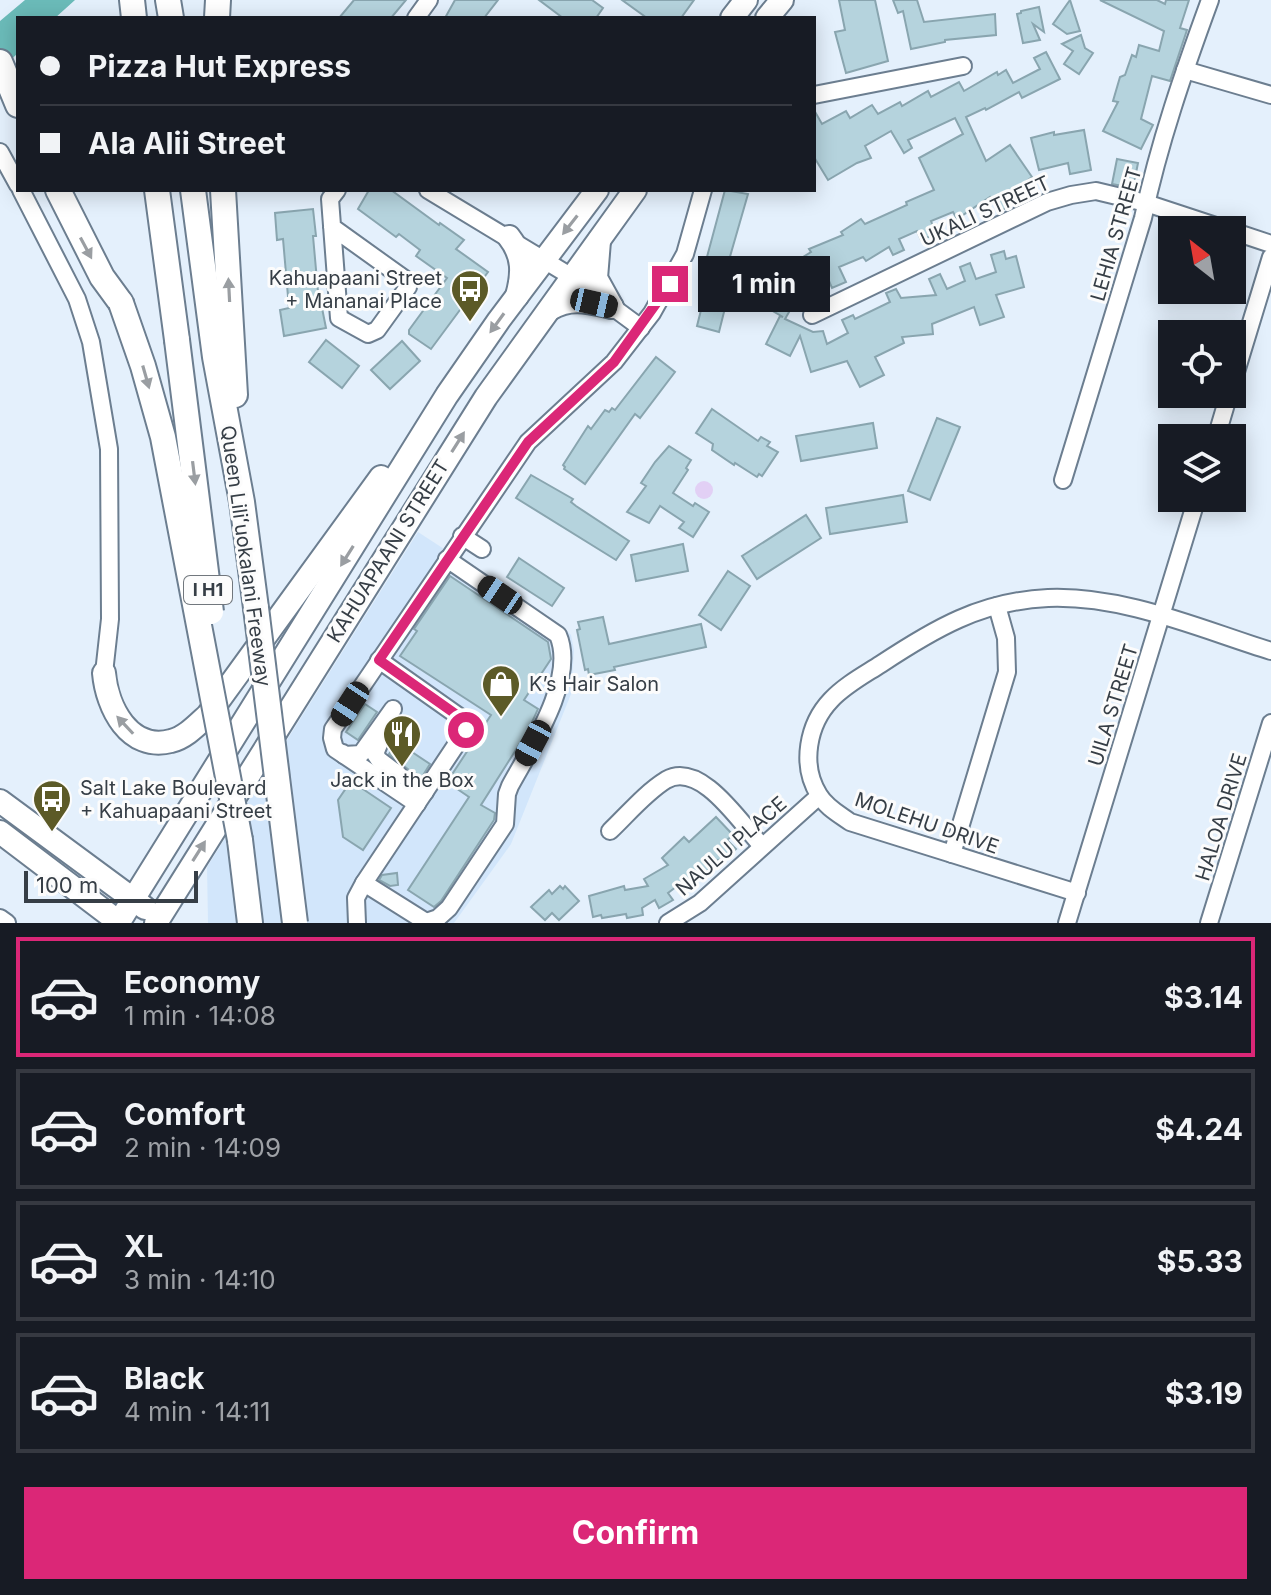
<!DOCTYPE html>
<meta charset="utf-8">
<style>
body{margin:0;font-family:Inter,sans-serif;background:#20242c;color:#f1f3f6;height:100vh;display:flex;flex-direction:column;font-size:30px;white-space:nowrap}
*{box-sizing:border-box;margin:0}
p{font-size:26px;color:#9ea1a6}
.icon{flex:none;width:44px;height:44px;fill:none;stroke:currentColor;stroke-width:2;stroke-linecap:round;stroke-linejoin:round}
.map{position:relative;height:923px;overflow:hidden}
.side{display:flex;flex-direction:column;background:#171b24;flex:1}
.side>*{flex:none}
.guide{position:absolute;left:16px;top:16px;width:800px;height:176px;border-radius:0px;box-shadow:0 4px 20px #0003;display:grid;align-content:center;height:176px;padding:0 24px;background:#171b24}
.needle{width:52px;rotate:329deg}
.tools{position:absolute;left:1158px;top:216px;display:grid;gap:16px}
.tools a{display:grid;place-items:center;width:88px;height:88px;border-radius:0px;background:#171b24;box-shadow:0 4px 20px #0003;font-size:40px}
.scale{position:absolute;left:24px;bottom:20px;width:174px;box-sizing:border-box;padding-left:8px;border:4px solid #363e46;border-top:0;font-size:22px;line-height:28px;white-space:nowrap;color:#363e46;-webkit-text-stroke:6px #fcfcfc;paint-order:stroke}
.end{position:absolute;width:36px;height:36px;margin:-18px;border:10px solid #db2777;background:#fff;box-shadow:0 0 0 4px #fff}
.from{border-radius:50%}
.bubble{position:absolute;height:56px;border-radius:0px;background:#171b24;box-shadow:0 4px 20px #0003;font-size:26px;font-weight:700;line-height:56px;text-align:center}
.car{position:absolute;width:24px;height:48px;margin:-24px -12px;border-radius:10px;box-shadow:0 0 6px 2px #0007;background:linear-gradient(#222 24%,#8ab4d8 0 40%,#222 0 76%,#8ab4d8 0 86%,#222 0)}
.guide b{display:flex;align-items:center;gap:28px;height:76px;font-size:30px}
.guide b+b{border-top:2px solid #363941}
.guide i{width:20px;height:20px;background:#f1f3f6}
ul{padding:14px 0 0;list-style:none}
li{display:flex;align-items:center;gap:24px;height:120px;margin:0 16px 12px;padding:0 8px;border:4px solid #363941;border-radius:0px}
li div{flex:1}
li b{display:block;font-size:30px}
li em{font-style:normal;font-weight:700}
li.selected{border-color:#db2777}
li>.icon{width:72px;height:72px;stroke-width:1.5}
.primary-button{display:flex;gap:16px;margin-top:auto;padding:16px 24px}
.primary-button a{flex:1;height:92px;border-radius:0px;background:#db2777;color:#fff;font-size:32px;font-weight:700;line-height:92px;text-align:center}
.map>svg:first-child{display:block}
</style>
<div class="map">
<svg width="1271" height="923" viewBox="0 0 1271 923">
<rect width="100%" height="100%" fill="#e4f0fc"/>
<!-- built -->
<polygon fill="#d2e6fb" points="418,532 562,626 571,635 574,650 571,694 511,844 454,923 208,923 207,867"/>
<!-- green -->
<circle fill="#e2d0f5" cx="704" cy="490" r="9"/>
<!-- water -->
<polygon fill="#6bbbb9" points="25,0 75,0 55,18 18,18 18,53 0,70 0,21"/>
<!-- building -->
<g fill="#b5d3dd" stroke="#89a5af" stroke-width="2">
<polygon points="354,0 406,0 391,18 339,18"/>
<polygon points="455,0 498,0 484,18 445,18"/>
<polygon points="539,0 592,0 603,8 596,18 563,18"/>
<polygon points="622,0 694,0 681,18 647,18"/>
<polygon points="839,0 875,0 888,61 846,73 835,32 845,30"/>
<polygon points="893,0 917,0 924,22 995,14 996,35 945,40 945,42 911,49 903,11 898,13"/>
<polygon points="1070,0 1080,31 1067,34 1053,24"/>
<polygon points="1100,0 1157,0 1165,4 1166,0 1189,0 1180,28 1187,30 1170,81 1152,76 1141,119 1153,125 1141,149 1103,131 1118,102 1113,101 1120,77 1125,75 1132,55 1136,57 1139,45 1159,51 1164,31"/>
<polygon points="1039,7 1044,32 1033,24 1040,40 1023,43 1017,14 1021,13 1021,11"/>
<polygon points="1081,35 1085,48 1093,53 1079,74 1064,64 1073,51 1062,44"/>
<polygon points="1046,52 1060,79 1022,98 1019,92 986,110 985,108 966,117 986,161 1010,145 1032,177 1006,196 1011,205 999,212 990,197 957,219 953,212 931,221 936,234 921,240 917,231 899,239 904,250 893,255 889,247 866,261 863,257 839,267 846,282 832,288 829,281 800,296 784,269 811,252 809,249 843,235 841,232 861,219 865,224 907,205 906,202 934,190 919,158 963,134 955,118 908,140 912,148 904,153 891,131 865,146 871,158 857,163 828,180 814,157 814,110 822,124 846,111 850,118 872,105 878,114 900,102 902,106 928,91 931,97 959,82 964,91 997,72 998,75 1006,70 1013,83 1040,69 1034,58"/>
<polygon points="1084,130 1091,170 1070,174 1068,163 1039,170 1031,138 1054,132 1054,135"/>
<polygon points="1117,159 1138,163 1133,188 1112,184"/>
<polygon points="369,190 391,190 439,225 440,223 464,240 456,249 488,272 431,349 409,334 409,330 447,278 416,256 420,250 399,234 396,237 358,209"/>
<polygon points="725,190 748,194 725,274 704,268"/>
<polygon points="313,209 316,236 313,236 319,303 321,303 326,328 284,336 280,310 289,308 283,239 277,240 275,213"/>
<polygon points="1004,251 1006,259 1016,256 1024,287 996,295 1004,317 980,325 974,307 932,324 933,334 902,337 904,343 875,357 884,375 860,387 847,361 811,372 800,336 790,356 766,344 780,316 783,317 759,303 771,283 797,298 785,319 813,332 823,331 827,344 848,333 842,320 853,315 855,319 890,302 886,293 896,289 901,298 936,295 929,279 940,274 947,289 965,281 960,267 970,263 976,279 996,272 991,255"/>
<polygon points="704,298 726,304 719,332 697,326"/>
<polygon points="326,340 359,366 342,388 309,362"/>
<polygon points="402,341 420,361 390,389 371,370"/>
<polygon points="656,357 675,372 640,418 635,414 585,484 564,469 565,467 563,465 588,426 591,429 605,410 609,412 612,408 615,410"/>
<polygon points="712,409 758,441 761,437 770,442 767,446 778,452 762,476 759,474 757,477 735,463 734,465 712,450 713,444 696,433"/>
<polygon points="937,418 960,427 930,500 908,491"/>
<polygon points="873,423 877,448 801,461 796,436"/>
<polygon points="669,446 691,460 686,468 688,470 673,493 693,506 695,503 709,512 693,537 679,528 684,522 660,506 649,523 627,512 646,486 641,483 655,462"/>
<polygon points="531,475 573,499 571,502 576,506 629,541 616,560 516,498"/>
<polygon points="903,495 907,522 830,534 826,508"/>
<polygon points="806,515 821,538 757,579 742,556"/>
<polygon points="683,544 688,571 636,581 631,555"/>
<polygon points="519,558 564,588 552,606 507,577"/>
<polygon points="728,571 750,586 721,630 699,615"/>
<polygon points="450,576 548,642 551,659 524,700 538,709 529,729 481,805 495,813 494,820 441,901 434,907 408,890 469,797 447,782 491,715 400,656 417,631 414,629"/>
<polygon points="603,617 609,644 701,624 706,647 614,667 615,670 589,675 588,669 585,670 577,630 580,629 578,622"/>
<polygon points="365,704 377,712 358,740 346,732"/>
<polygon points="397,742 430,764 422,777 409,770 389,754"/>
<polygon points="351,781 391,808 363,850 343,837 338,800"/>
<polygon points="716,817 733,835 727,840 736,849 721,863 718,860 695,883 689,877 668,893 673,900 659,908 655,900 642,908 643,915 627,918 626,914 602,918 601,915 593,917 589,896 624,886 625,890 648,886 644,879 668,865 662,858 684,837 689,842"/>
<polygon points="397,873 398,885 390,886 379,880 382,875"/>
<polygon points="560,886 563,889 565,886 579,901 559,920 552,913 545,920 531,907 549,890 552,894"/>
</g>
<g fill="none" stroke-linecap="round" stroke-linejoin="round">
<!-- minor casing -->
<g stroke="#6c7e90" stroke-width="20">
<g id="minor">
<polyline points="416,18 429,0"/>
<polyline points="1185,70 1271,95"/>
<polyline points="814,95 963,66"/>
<polyline points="0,152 18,185"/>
<polyline points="21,190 77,299 91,342 109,449 110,619 104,673"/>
<polyline points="428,190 572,277 641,328"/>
<polyline points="332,227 406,280 408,287 377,330 368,334 339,318 330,199 337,190"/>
<polyline points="1232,231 1271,244"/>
<polyline points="812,315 1047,202 1071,195 1096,191 1146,203 1228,230"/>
<polyline points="1232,385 1271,257"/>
<polyline points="1216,438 1229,394"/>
<path d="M1063 480 1143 218C1159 143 1184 71 1210 0"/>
<polyline points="462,536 482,549"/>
<polyline points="382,737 375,754 379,760 399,775"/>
<polyline points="343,753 344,755 361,754 393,709"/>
<polyline points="408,781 425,792"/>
<polyline points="417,804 335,749 332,738 333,729 528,442 614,362 652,313 685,254 703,190"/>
<path d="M610 831C627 815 645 793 666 780 701 760 741 824 762 846"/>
<polyline points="952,854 1007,672 1006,638 997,606"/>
<polyline points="364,883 466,730 464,720 379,660"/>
<path d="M1077 893 850 822C839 814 826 807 819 795 800 765 808 724 831 700 845 685 864 675 881 664 934 629 981 601 1048 598 1124 595 1200 629 1271 651"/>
<polyline points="0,918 7,923"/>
<path d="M357 923 356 898 364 883 426 922 438 918 449 908 505 824 507 794 510 786C530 749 577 679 558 635L447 559"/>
<polyline points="668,923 700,903 819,796"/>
<polyline points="1067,923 1197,498"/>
<polyline points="1209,923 1271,723"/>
</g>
</g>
<!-- major casing -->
<g stroke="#6c7e90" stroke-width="26">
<g id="major">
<polyline points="732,18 746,0"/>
<polyline points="767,18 782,0"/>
<path d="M509 237C524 256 523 274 517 296"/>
<polyline points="599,241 596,278 612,307"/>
<path d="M550 309C571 296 589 302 612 307"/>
<path d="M104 673C107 707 129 752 171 741 185 738 197 725 208 715L381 477"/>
<polyline points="0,801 145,908"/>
<polyline points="0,832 120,923"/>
<polyline points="119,922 447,395 499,320 597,190"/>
<polyline points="156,923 486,397 635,190"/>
</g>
</g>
<!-- highway casing -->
<g stroke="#6c7e90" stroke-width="28">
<g id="highway">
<polyline points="132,0 134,18"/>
<polyline points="168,0 171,18"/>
<polyline points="217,18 218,0"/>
<polyline points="0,62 18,105"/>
<polyline points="58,190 102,277 121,303"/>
<polyline points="157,190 177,340"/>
<polyline points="193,190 215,357 242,502 256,608"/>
<polyline points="223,190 235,395"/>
<polyline points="240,840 250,923"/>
</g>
</g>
<!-- minor -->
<use href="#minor" stroke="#fff" stroke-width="16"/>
<!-- major -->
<use href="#major" stroke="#fff" stroke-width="22"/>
<!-- highway -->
<use href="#highway" stroke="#fff" stroke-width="24"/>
<!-- highway-bridge casing -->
<g stroke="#6c7e90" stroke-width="28" stroke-linecap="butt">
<g id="highway-bridge">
<polyline points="121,303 143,366 163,437 240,840"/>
<polyline points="177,340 211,612"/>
<polyline points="256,608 295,923"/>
</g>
</g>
<!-- highway-bridge -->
<use href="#highway-bridge" stroke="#fff" stroke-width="24"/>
</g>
<!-- one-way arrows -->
<defs><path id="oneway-solid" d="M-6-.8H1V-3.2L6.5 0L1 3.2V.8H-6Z" transform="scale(2)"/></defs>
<g fill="#9a9ea2">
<use href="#oneway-solid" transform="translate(570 225) rotate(128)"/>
<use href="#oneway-solid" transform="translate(86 248) rotate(62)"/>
<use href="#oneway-solid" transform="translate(229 290) rotate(-93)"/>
<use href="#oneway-solid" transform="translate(497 323) rotate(126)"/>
<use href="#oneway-solid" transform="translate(146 377) rotate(74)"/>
<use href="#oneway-solid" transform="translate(458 442) rotate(-58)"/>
<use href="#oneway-solid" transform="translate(194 473) rotate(83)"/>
<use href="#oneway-solid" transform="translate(347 556) rotate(122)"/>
<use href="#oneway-solid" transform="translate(125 725) rotate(-133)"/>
<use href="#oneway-solid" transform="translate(199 851) rotate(-58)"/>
</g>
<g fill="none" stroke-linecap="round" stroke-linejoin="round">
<!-- route -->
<polyline stroke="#db2777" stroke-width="10" points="466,730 464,720 379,660 528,442 614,362 670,284"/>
</g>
<!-- icons -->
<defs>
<g id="bus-pin" transform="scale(2)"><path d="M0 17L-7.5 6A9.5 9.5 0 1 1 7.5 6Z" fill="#5c5a27" stroke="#fcfcfc"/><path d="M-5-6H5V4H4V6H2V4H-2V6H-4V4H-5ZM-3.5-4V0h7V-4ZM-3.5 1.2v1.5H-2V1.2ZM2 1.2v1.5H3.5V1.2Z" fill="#fff"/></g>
<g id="shop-pin" transform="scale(2)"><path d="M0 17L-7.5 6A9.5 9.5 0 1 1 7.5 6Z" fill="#5c5a27" stroke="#fcfcfc"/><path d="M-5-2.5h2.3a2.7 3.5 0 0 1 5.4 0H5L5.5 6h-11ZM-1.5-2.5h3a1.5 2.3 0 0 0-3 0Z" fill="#fff"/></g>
<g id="restaurant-pin" transform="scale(2)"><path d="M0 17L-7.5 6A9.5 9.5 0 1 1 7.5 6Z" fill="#5c5a27" stroke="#fcfcfc"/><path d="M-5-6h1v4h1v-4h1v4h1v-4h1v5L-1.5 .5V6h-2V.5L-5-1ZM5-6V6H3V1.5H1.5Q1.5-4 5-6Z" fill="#fff"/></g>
</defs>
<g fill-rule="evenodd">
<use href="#bus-pin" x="470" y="289"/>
<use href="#shop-pin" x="501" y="684"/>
<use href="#restaurant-pin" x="402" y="734"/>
<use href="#bus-pin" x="52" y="799"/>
</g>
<g text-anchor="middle" stroke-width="6" stroke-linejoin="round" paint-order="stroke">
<!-- shield labels -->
<rect fill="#fcfcfc" stroke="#71777d" stroke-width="2" x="184" y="576" width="48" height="28" rx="6"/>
<g font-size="18" font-weight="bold" fill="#363e46">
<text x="208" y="596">I H1</text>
</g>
<!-- street labels -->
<g font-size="20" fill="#363e46" stroke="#fcfcfc">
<text transform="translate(985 211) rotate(-25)" y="7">UKALI STREET</text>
<text transform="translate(1116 234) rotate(-74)" y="7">LEHIA STREET</text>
<text transform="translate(388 551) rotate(-58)" y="7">KAHUAPAANI STREET</text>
<text transform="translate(246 556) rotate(82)" y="7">Queen Liliʻuokalani Freeway</text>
<text transform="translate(1113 705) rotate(-73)" y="7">UILA STREET</text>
<text transform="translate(1221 817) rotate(-73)" y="7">HALOA DRIVE</text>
<text transform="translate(927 823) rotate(19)" y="7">MOLEHU DRIVE</text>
<text transform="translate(731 846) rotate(-41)" y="7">NAULU PLACE</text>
</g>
<!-- poi labels -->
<g font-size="20" fill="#363e46" stroke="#fcfcfc" text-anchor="start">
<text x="442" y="285" text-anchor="end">Kahuapaani Street<tspan x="442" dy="23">+ Mananai Place</tspan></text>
<text x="529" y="691">K’s Hair Salon</text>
<text x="402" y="787" text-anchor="middle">Jack in the Box</text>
<text x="80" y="795">Salt Lake Boulevard<tspan x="80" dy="23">+ Kahuapaani Street</tspan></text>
</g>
</g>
</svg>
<div class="tools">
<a><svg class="needle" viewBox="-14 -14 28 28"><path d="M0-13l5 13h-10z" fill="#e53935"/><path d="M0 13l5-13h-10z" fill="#9ea1a6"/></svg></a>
<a><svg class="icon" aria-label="locate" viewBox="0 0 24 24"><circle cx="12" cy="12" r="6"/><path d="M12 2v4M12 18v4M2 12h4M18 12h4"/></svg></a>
<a><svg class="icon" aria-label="layers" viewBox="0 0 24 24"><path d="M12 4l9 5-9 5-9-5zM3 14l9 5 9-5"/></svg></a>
</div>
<div class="scale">100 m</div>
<i class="end from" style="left:466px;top:730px"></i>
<i class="end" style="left:670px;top:284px"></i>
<div class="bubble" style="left:698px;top:256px;width:132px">1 min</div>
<i class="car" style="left:594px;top:303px;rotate:103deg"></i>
<i class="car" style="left:500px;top:595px;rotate:304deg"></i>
<i class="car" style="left:350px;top:704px;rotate:213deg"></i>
<i class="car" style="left:533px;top:743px;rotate:208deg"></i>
<div class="guide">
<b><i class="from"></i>Pizza Hut Express</b>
<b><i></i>Ala Alii Street</b>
</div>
</div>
<section class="side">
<ul>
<li class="selected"><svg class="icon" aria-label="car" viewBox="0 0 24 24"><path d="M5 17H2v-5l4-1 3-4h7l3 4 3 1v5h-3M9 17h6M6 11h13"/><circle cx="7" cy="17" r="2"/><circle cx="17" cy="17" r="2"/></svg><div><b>Economy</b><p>1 min · 14:08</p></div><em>$3.14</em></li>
<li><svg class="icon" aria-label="car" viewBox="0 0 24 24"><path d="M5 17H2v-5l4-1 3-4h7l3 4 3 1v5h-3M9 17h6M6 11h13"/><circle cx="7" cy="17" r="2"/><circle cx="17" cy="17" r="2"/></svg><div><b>Comfort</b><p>2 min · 14:09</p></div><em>$4.24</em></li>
<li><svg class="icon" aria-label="car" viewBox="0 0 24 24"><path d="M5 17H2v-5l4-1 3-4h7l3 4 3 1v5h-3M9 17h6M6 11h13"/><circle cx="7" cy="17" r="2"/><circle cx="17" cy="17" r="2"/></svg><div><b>XL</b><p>3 min · 14:10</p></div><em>$5.33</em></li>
<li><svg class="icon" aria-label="car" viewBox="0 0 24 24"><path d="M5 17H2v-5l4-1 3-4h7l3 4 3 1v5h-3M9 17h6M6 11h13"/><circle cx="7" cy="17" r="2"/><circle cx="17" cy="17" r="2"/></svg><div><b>Black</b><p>4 min · 14:11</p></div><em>$3.19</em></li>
</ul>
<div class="primary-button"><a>Confirm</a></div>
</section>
